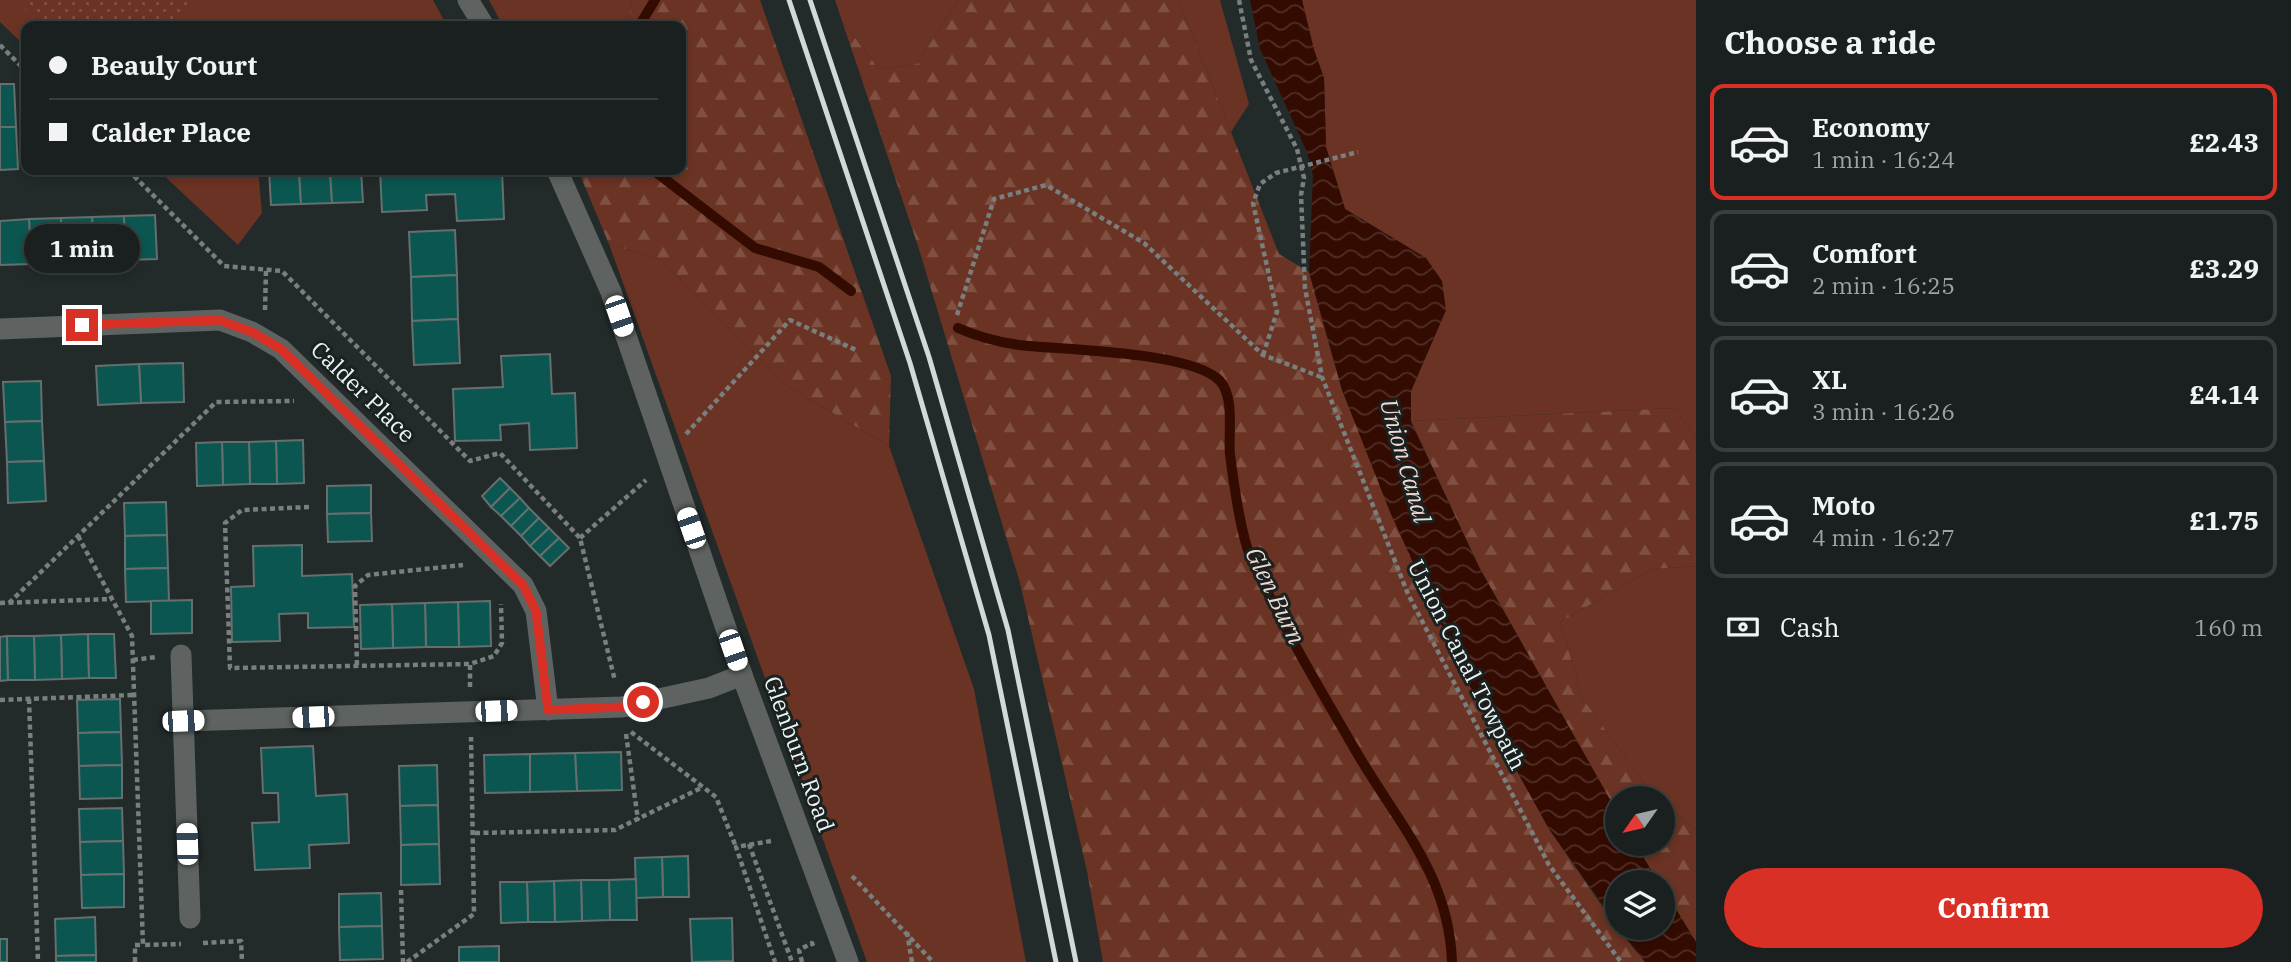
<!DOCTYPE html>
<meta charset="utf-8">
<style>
body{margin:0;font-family:"IBM Plex Serif",serif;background:#272d2d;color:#f1f3f6;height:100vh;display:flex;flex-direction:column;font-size:26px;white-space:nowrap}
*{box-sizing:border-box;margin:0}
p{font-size:23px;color:#9fa3a5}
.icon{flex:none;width:38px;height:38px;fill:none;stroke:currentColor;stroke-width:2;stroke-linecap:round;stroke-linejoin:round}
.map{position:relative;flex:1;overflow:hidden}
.panel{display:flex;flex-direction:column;background:#1a2020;width:595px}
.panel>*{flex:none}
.guide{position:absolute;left:21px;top:21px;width:665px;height:154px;border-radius:14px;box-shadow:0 4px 10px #0003,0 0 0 2px #383e3e;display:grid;align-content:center;height:154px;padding:0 28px;background:#1a2020}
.needle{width:46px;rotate:236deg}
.controls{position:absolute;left:1605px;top:786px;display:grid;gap:14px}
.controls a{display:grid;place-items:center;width:70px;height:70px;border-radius:50%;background:#1a2020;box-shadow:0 4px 10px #0003,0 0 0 2px #383e3e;font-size:35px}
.end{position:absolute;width:32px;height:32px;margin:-16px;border:9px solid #d93025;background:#fff;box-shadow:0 0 0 4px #fff}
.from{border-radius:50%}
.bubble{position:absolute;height:49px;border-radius:24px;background:#1a2020;box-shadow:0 4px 10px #0003,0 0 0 2px #383e3e;font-size:23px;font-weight:700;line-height:49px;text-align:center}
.car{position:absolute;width:21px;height:42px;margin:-21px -10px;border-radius:9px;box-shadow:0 0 5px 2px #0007;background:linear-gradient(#fff 24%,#345 0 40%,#fff 0 76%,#345 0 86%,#fff 0)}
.guide b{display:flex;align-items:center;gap:24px;height:66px;font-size:26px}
.guide b+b{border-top:2px solid #383e3e}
.guide i{width:18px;height:18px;background:#f1f3f6}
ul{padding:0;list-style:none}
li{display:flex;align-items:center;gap:21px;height:116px;margin:0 14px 10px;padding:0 14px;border:4px solid #383e3e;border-radius:14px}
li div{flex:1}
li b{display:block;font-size:26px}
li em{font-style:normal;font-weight:700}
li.on{border-color:#d93025}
li>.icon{width:63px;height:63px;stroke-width:1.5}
h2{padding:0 28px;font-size:32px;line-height:84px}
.pay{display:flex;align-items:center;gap:18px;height:77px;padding:0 28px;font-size:26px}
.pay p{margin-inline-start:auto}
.cta{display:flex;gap:14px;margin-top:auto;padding:14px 28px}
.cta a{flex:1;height:80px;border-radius:42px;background:#d93025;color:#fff;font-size:28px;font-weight:700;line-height:80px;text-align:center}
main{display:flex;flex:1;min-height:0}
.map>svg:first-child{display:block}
</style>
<main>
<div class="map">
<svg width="1696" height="962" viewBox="0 0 1696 962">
<defs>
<pattern id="forest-firs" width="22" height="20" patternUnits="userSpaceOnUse" patternTransform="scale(1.75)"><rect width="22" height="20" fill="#6a3323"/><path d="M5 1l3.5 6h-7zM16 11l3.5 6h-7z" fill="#805143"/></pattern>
<pattern id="park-dots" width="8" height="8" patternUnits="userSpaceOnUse" patternTransform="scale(1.75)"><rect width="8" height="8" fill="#6a3323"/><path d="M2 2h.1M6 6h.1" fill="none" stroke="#805143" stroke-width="1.8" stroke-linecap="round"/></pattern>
<pattern id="water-waves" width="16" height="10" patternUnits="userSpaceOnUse" patternTransform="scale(1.75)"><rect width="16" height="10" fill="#330b01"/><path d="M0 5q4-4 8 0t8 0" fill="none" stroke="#512f26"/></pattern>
</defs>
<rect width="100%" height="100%" fill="#232b2a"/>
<!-- green -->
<g fill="#6a3323">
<polygon points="0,0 433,0 447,26 26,26 26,47 0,22"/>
<polygon points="489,0 632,0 629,13 621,26 503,26"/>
<polygon points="835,0 958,0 917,64 879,69 842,21"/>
<polygon points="1179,0 1220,0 1249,104 1231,132"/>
<polygon points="1302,0 1696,0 1696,438 1674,408 1411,421 1411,391 1446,310 1426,258 1345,209 1326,147 1324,78 1314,50"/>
<polygon points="158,170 258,170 262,213 238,245"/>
<polygon points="609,244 661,260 787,386 889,446 974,689 1026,962 867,962"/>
<polygon points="1696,566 1696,830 1663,804 1662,798 1655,798 1583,699 1560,622 1652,569"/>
</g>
<!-- forest -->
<g fill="url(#forest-firs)">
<polygon points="632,0 760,0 891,376 889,446 787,386 661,260 609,244 578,170 681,170 681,26 621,26 629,13"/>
<polygon points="958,0 1179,0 1279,254 1309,272 1342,390 1466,679 1549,829 1617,928 1645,962 1103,962 1087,871 1020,583 918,246 842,21 879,69 917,64"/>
<polygon points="1674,408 1696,438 1696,566 1652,569 1560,622 1583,699 1655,798 1617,798 1617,812 1479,567 1411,421"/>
<polygon points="1663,804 1696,830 1696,942 1663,888 1662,882 1659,882 1635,844 1662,844"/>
</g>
<!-- park -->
<polygon fill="url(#park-dots)" points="30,0 195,0 172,26 43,26 23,8"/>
<!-- water -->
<g fill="url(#water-waves)">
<polygon points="1250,0 1302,0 1314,50 1324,78 1326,147 1345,209 1426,258 1442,281 1446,310 1411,391 1411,422 1479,567 1617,812 1617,844 1635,844 1659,882 1617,882 1617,925 1549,829 1466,679 1390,512 1342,390 1309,272 1313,175 1307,152 1260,49"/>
<polygon points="1663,888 1696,942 1696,962 1645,962 1619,928 1662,928"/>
</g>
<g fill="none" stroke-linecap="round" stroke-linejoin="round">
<!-- stream -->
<g stroke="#330b01" stroke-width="10">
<polyline points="639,26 655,0"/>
<polyline points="653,170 755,248 819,267 851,291"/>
<path d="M958 328C976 336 998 342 1019 345 1061 350 1192 351 1220 381 1235 398 1228 433 1230 454 1233 479 1241 536 1251 558 1282 626 1322 693 1360 758 1401 827 1449 877 1452 962"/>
</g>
</g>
<!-- building -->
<g fill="#0b5650" stroke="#656f6e" stroke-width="2">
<polygon points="0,84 14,84 16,127 0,127"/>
<polygon points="0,127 16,127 18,169 0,170"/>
<polygon points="269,170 299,170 301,204 271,205"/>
<polygon points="299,170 330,170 332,203 301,204"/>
<polygon points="330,170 361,170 363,202 332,203"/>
<polygon points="380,170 502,170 504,219 457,221 455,194 426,195 427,210 382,212"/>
<polygon points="155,215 157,259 125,260 124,216"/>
<polygon points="124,216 125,260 94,261 92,217"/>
<polygon points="92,217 94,261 62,263 61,218"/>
<polygon points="61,218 62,263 31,264 29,219"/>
<polygon points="29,219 31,264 0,265 0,221"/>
<polygon points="455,230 457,275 411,277 409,232"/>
<polygon points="457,275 458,319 412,321 411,277"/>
<polygon points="458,319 460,363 414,365 412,321"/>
<polygon points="550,354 552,394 575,393 577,448 530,450 529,423 500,425 501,440 455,441 453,389 503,387 501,356"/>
<polygon points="183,363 184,402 141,403 139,364"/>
<polygon points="139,364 141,403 98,405 96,366"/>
<polygon points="41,381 42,421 5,422 3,382"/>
<polygon points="42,421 44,461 7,462 5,422"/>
<polygon points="303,440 304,483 277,484 276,441"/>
<polygon points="276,441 277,484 250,484 249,442"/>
<polygon points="222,442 249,442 250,484 223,485"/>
<polygon points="222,442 223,485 197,486 196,443"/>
<polygon points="44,461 46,501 8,503 7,462"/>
<polygon points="500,478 510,488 491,507 482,496"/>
<polygon points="371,485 371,513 327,514 327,486"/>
<polygon points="510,488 520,498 501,516 491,507"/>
<polygon points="520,498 529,508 511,526 501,516"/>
<polygon points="166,502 167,535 125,536 124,503"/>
<polygon points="529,508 539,518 521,536 511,526"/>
<polygon points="371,513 372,541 328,542 327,514"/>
<polygon points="539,518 549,528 530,546 521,536"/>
<polygon points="549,528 559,538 540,556 530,546"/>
<polygon points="167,535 168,568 125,569 125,536"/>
<polygon points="559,538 569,548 550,566 540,556"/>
<polygon points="302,545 302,576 352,574 354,627 308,628 308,613 279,614 280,641 232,642 231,587 254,586 253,546"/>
<polygon points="168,568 169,601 126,602 125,569"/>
<polygon points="192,600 192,633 151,634 151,601"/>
<polygon points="490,601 491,646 459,647 458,602"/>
<polygon points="458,602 459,647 426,647 425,603"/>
<polygon points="425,603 426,647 393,648 392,604"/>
<polygon points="392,604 393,648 361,649 360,605"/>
<polygon points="88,634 89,678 62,679 61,635"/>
<polygon points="88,634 114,634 116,678 89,678"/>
<polygon points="61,635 62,679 35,680 34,636"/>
<polygon points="7,636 8,680 0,681 0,637"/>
<polygon points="7,636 34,636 35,680 8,680"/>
<polygon points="120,699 121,732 78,733 77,700"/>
<polygon points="121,732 122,765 79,766 78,733"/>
<polygon points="313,746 316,796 347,794 349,843 309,845 310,868 255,870 252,823 279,822 278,793 263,793 261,748"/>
<polygon points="621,752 622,790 577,791 575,753"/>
<polygon points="575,753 577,791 530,792 530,754"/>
<polygon points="530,754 530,792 485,793 484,755"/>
<polygon points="122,765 122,798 80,799 79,766"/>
<polygon points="437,765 438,805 400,806 399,766"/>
<polygon points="438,805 439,844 401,845 400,806"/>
<polygon points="122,808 123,841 80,842 79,809"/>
<polygon points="123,841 124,874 81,875 80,842"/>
<polygon points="439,844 440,884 401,885 401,845"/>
<polygon points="688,856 689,897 663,897 662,857"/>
<polygon points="662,857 663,897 636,898 635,858"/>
<polygon points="124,874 124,907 82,908 81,875"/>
<polygon points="636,879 637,920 610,920 609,880"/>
<polygon points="581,880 609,880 610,920 582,921"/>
<polygon points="581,880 582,921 555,922 554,881"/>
<polygon points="554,881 555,922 528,922 527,882"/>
<polygon points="500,882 527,882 528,922 501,923"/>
<polygon points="381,893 382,926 339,927 339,894"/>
<polygon points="95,917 96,955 56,956 55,919"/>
<polygon points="732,918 733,961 692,962 690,919"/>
<polygon points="382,926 383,959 340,960 339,927"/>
<rect x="0" y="939" width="7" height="23"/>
<polygon points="499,946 499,962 459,962 459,947"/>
<polygon points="96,955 96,962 56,962 56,956"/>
</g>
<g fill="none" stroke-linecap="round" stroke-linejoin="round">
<!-- path -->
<g stroke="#787f7e" stroke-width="4.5" stroke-dasharray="5 3.5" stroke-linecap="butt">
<polyline points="1239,0 1251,60 1297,149 1304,178 1301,195 1305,288 1322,377 1408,594 1549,865 1621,962"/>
<polyline points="0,45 26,71"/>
<polyline points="128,170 224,266 282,271 470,461 500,453 580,538 615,681"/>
<polyline points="265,310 266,270"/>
<polyline points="957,315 994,199 1046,185 1144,243 1263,355 1321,377"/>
<polyline points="1263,355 1277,312 1253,203 1260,184 1276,173 1358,152"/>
<polyline points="686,434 790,320 856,350"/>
<polyline points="309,507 242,510 225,523 230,668 470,664"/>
<polyline points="78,536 132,636 143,945 181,944"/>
<polyline points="580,538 646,480"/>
<polyline points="0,603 112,599"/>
<polyline points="9,603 216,402 294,401"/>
<polyline points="133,660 156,657"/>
<polyline points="357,665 355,586 368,575 463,565"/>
<polyline points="470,687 470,664 494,656 502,643 501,604"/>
<polyline points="29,699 38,962"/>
<polyline points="0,700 134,695"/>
<polyline points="631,732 716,797 736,847"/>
<polyline points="626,734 638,820"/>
<polyline points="475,833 615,830 703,787"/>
<polyline points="771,841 736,847 775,962"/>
<polyline points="749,844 792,962"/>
<polyline points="852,876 933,962"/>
<polyline points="401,890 403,962"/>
<polyline points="907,932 912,962"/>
<polyline points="203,943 241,941 242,962"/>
<polyline points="135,962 135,945 143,945"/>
<polyline points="407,962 474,914 471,737"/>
<polyline points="802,962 799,950 812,943 813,946"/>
</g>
<!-- street -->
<g stroke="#5e6362" stroke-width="21">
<polyline points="468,0 484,26"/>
<polyline points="557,170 611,292 742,675 848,962"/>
<polyline points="0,329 220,320 252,332 281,349 523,585 536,611 548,710"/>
<polyline points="181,655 190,918"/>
<polyline points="183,721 622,707 709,688 742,675"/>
</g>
<!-- rail -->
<g stroke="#d2d9d8" stroke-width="5">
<polyline points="789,0 910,363 989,635 1056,962"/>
<polyline points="810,0 929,357 1008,630 1076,962"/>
</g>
</g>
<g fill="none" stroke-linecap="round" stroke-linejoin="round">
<!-- route -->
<polyline stroke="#d93025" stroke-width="9" points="82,325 219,320 252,332 281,349 523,585 536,611 548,710 622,707 643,702"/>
</g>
<g text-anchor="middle" stroke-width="6" stroke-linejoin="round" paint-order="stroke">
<!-- street labels -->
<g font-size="23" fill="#eef4f3" stroke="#192221">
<text transform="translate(363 392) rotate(44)" y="8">Calder Place</text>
<text transform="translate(1467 665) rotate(63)" y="8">Union Canal Towpath</text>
<text transform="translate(799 754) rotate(70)" y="8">Glenburn Road</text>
</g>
<!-- water labels -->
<g font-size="24" font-style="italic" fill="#f2dad3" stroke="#192221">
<text transform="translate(1405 461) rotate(74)" y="8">Union Canal</text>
<text transform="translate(1275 596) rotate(64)" y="8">Glen Burn</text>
</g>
</g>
</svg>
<div class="controls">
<a><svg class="needle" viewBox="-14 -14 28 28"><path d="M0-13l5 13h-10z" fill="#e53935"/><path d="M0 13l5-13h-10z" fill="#9fa3a5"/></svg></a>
<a><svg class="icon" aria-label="layers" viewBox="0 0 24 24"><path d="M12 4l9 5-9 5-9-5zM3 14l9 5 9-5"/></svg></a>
</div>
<i class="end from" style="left:643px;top:702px"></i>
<i class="end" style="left:82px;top:325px"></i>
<div class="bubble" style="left:24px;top:224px;width:116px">1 min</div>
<i class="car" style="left:619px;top:316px;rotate:161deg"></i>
<i class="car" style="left:691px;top:528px;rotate:341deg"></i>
<i class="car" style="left:733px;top:650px;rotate:161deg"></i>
<i class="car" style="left:496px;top:711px;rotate:88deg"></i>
<i class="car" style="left:313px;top:717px;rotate:268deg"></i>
<i class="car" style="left:183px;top:721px;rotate:88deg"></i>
<i class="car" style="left:187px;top:844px;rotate:358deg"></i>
<div class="guide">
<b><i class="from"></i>Beauly Court</b>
<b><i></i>Calder Place</b>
</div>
</div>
<section class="panel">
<h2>Choose a ride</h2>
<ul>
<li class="on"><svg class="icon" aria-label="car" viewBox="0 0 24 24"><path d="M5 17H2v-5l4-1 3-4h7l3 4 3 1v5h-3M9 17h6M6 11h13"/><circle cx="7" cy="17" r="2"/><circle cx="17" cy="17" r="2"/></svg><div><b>Economy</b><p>1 min · 16:24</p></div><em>£2.43</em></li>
<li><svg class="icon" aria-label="car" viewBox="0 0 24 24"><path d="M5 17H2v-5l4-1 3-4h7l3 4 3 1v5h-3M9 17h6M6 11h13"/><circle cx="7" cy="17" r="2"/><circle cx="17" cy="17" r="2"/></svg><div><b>Comfort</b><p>2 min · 16:25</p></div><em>£3.29</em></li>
<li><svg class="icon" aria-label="car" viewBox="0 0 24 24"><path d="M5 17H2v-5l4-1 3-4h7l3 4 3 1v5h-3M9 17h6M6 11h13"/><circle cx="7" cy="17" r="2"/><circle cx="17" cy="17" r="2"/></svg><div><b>XL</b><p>3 min · 16:26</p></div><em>£4.14</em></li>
<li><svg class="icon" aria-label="car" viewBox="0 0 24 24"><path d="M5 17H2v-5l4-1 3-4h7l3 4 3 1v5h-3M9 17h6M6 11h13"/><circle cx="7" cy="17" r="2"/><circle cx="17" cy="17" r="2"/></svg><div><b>Moto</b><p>4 min · 16:27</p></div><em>£1.75</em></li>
</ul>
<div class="pay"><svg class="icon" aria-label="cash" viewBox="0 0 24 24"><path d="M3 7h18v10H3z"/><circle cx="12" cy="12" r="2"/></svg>Cash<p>160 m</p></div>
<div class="cta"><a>Confirm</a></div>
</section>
</main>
